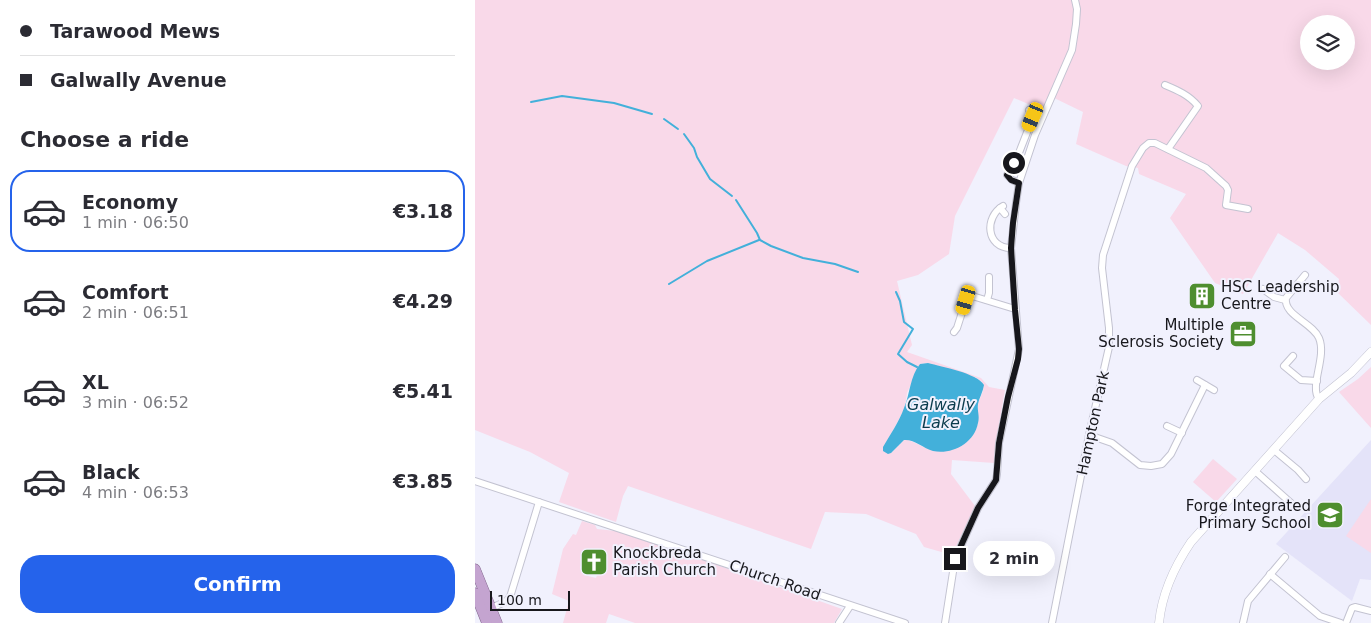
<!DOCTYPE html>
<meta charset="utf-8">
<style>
body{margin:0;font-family:"DejaVu Sans",sans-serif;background:#f7f7f7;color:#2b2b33;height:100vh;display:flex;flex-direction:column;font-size:19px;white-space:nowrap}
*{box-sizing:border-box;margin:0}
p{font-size:16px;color:#7c7c81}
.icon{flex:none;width:28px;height:28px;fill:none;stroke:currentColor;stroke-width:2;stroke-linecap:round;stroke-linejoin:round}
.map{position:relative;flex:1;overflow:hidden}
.sheet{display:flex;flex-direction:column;background:#fff;width:475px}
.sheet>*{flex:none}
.top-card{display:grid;align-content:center;height:110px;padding:0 20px;background:#fff}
.controls{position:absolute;left:825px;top:15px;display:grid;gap:10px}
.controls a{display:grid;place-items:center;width:55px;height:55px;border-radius:50%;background:#fff;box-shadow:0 5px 20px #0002;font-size:25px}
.scale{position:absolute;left:15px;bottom:12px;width:80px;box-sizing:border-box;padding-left:5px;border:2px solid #17171c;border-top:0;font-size:14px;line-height:18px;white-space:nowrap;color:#17171c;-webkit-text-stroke:4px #f1f1fd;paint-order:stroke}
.end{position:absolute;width:22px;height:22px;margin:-11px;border:6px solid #17171c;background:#fff;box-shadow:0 0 0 2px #fff}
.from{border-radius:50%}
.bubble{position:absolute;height:35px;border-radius:18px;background:#fff;box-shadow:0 5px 20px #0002;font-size:16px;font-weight:600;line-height:35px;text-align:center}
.car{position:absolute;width:15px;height:30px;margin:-15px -8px;border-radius:6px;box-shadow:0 0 4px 1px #0007;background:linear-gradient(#f5c518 24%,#345 0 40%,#f5c518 0 76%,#345 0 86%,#f5c518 0)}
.top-card b{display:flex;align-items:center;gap:18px;height:48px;font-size:19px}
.top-card b+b{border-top:1px solid #e1e1e2}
.top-card i{width:12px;height:12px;background:#2b2b33}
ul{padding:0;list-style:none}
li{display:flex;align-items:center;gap:15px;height:82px;margin:0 10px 8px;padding:0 10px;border:2px solid transparent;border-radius:20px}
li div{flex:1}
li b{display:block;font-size:19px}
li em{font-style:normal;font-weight:600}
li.on{border-color:#2563eb}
li>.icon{width:45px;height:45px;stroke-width:1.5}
h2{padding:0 20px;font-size:22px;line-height:60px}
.primary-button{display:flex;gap:10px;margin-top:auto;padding:10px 20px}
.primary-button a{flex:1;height:58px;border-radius:20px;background:#2563eb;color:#fff;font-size:20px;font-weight:600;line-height:58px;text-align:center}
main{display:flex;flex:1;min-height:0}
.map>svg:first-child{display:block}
</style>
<main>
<section class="sheet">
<div class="top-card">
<b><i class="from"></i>Tarawood Mews</b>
<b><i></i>Galwally Avenue</b>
</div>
<h2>Choose a ride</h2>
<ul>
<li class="on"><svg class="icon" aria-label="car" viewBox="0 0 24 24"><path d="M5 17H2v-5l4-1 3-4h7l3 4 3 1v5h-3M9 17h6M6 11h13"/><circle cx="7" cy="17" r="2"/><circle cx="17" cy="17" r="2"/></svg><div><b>Economy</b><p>1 min · 06:50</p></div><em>€3.18</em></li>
<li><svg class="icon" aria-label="car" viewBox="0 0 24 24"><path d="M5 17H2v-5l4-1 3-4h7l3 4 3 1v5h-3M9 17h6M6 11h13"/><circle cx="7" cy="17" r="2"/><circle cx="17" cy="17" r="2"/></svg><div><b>Comfort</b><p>2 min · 06:51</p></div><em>€4.29</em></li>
<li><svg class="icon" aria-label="car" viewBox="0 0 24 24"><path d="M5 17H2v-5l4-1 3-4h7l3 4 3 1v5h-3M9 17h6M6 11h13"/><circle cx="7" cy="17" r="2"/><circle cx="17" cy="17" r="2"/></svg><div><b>XL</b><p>3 min · 06:52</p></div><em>€5.41</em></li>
<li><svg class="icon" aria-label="car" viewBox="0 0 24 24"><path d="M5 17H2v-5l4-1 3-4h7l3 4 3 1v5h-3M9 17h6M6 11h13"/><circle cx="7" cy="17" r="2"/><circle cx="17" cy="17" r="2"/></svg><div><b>Black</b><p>4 min · 06:53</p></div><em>€3.85</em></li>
</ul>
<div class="primary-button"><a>Confirm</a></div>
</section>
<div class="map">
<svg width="896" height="623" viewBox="0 0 896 623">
<rect width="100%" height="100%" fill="#f1f1fd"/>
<!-- built -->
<polygon fill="#e4e3f9" points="896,440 896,580 885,579 877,601 801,544"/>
<!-- green -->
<g fill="#f9d9e9" fill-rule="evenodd">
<path d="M0 0H896V325L862 292 864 279 830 250 803 233 768 294 740 283 695 218 711 194 664 174 663 168 651 166 601 144 608 112 575 96 567 110 539 98 480 216 474 254 443 275 422 281 437 345 432 352 506 378 514 387 530 390 521 442 519 463 477 460 476 474 500 506 477 555 449 547 441 534 391 514 350 512 336 549 153 486 148 496 141 522 84 502 94 473 55 452 0 430ZM834 24H871V61H834ZM453 363 500 377 507 382 508 391 503 403V424L497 435 453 449 434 440H429L416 453 409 447 430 408 432 393 445 364Z"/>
<polygon points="896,367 896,428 864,392 883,379"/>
<polygon points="738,459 762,479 741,502 718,482"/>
<polygon points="896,499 896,553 871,536"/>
<path d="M107 521 120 525 122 529 141 531 242 565 367 609 359 623H160L134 614 131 623H88L94 601 77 594 88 549 98 534 101 535ZM116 549 124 550 128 558 121 578 109 575 105 567 113 556Z"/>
</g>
<!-- water -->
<path fill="#43b0da" d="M453 363C467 367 502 373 509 385 508 392 504 398 503 404 502 411 505 416 503 423 499 444 476 455 458 451 448 448 439 439 429 440L416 453 413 454 408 451V447C415 435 424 422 429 408 435 394 435 376 445 364Z"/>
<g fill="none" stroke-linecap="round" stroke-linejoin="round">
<!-- stream -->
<g stroke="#43b0da" stroke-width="2">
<polyline points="56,102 87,96 139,103 177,114"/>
<polyline points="189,119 203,129"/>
<polyline points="209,134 219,148 222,157 235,179 257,196"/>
<polyline points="261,200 282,233 285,240 296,246 328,258 360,264 383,272"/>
<polyline points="194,284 232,261 284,240"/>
<polyline points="421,292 425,301 429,322 438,329 423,354 432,362 442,367"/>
</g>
<!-- minor casing -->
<g stroke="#c3c3d1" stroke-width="8">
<g id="minor">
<path d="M690 85C702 90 714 95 723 106L693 149"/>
<polyline points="544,183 537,180 532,175 542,158 558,117 559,114 554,110"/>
<path d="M528 206C509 217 511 248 536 248"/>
<polyline points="525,208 530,214"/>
<path d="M830 275 811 298C808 315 838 323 844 338 852 357 834 386 844 399"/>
<polyline points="788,289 799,297 810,300"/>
<polyline points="512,300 514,293 514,277"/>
<polyline points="479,332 482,328 491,300 494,295 540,309"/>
<polyline points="818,356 809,366 826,380 842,381"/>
<polyline points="722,380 739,390"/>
<polyline points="692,426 707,433"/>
<polyline points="614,435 637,443 665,465 676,466 687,464 696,454 730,385"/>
<polyline points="799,450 823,470 831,479"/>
<polyline points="780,471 816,503"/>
<polyline points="0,481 430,623"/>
<polyline points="795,574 845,616 866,623"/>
<polyline points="16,608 30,602 35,597 64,502"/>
<polyline points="364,623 375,606"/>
<polyline points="470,623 480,559 503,508 521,480 522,474 524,443 544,349 536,248 541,203 544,183 560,135 597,50 601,24 602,9 600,0"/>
<polyline points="577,623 614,435 634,347 634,328 627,268 628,255 657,166 668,148 674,143 680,143 731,168 751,186 753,190 751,205 773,209"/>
<polyline points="768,623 773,601 810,557"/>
<polyline points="871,623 877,608 880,607 896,611"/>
</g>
</g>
<!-- tertiary casing -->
<g stroke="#c3c3d1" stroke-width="9">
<path id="tertiary" d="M684 623C687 593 699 567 716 542L844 399 876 373 896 352"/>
</g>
<!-- trunk casing -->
<g stroke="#7e6489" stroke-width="11">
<g id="trunk">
<polyline points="0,569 22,623"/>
<polyline points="0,593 12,623"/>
</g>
</g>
<!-- minor -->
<use href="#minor" stroke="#fff" stroke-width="6"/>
<!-- tertiary -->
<use href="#tertiary" stroke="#fff" stroke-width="8"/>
<!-- trunk -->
<use href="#trunk" stroke="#c4a4d0" stroke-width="10"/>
</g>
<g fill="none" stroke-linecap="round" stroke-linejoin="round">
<!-- route -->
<polyline stroke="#17171c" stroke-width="6" points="480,559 503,508 521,480 524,443 533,397 543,359 544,349 540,310 536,248 538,223 544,183 536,180 532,175 539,163"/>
</g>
<!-- icons -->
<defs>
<g id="building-square" transform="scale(1.4375)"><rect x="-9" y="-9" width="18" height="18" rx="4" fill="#4e8e2f" stroke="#f1f1fd"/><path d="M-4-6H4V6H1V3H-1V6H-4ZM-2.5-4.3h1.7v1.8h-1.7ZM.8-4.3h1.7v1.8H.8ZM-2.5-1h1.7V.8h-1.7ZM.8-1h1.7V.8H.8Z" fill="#fff"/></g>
<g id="office-square" transform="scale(1.4375)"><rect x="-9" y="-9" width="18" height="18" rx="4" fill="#4e8e2f" stroke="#f1f1fd"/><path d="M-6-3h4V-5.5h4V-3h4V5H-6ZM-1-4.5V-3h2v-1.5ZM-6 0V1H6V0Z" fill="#fff"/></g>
<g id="school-square" transform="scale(1.4375)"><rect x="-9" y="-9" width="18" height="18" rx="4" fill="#4e8e2f" stroke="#f1f1fd"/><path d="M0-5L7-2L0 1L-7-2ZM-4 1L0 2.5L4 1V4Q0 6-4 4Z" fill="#fff"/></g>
<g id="church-square" transform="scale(1.4375)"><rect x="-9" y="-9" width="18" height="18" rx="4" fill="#4e8e2f" stroke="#f1f1fd"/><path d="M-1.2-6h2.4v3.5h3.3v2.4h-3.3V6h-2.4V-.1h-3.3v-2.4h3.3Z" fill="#fff"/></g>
</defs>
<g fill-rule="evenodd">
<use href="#building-square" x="727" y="296"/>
<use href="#office-square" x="768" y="334"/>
<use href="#school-square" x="855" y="515"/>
<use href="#church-square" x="119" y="562"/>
</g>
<g text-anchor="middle" stroke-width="4" stroke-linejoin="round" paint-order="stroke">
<!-- poi labels -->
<g font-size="15" fill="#17171c" stroke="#f1f1fd" text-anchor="start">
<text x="746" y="292">HSC Leadership<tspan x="746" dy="17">Centre</tspan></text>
<text x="749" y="330" text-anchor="end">Multiple<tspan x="749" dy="17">Sclerosis Society</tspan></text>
<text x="836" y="511" text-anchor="end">Forge Integrated<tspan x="836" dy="17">Primary School</tspan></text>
<text x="138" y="558">Knockbreda<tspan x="138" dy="17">Parish Church</tspan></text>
</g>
<!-- street labels -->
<g font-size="15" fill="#17171c" stroke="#f1f1fd">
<text transform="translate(618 423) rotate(-78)" y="5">Hampton Park</text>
<text transform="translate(300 580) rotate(19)" y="5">Church Road</text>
</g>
<!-- water labels -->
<g font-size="16" font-style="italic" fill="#0a3b4d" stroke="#f1f1fd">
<text x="466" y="410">Galwally<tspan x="466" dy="18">Lake</tspan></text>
</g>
</g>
</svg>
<div class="controls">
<a><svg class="icon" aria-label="layers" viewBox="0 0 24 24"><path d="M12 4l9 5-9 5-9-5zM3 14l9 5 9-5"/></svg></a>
</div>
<div class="scale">100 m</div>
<i class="end from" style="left:539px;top:163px"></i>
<i class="end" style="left:480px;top:559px"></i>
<div class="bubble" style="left:498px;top:541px;width:82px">2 min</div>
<i class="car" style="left:558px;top:117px;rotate:203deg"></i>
<i class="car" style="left:491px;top:300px;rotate:197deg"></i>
</div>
</main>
